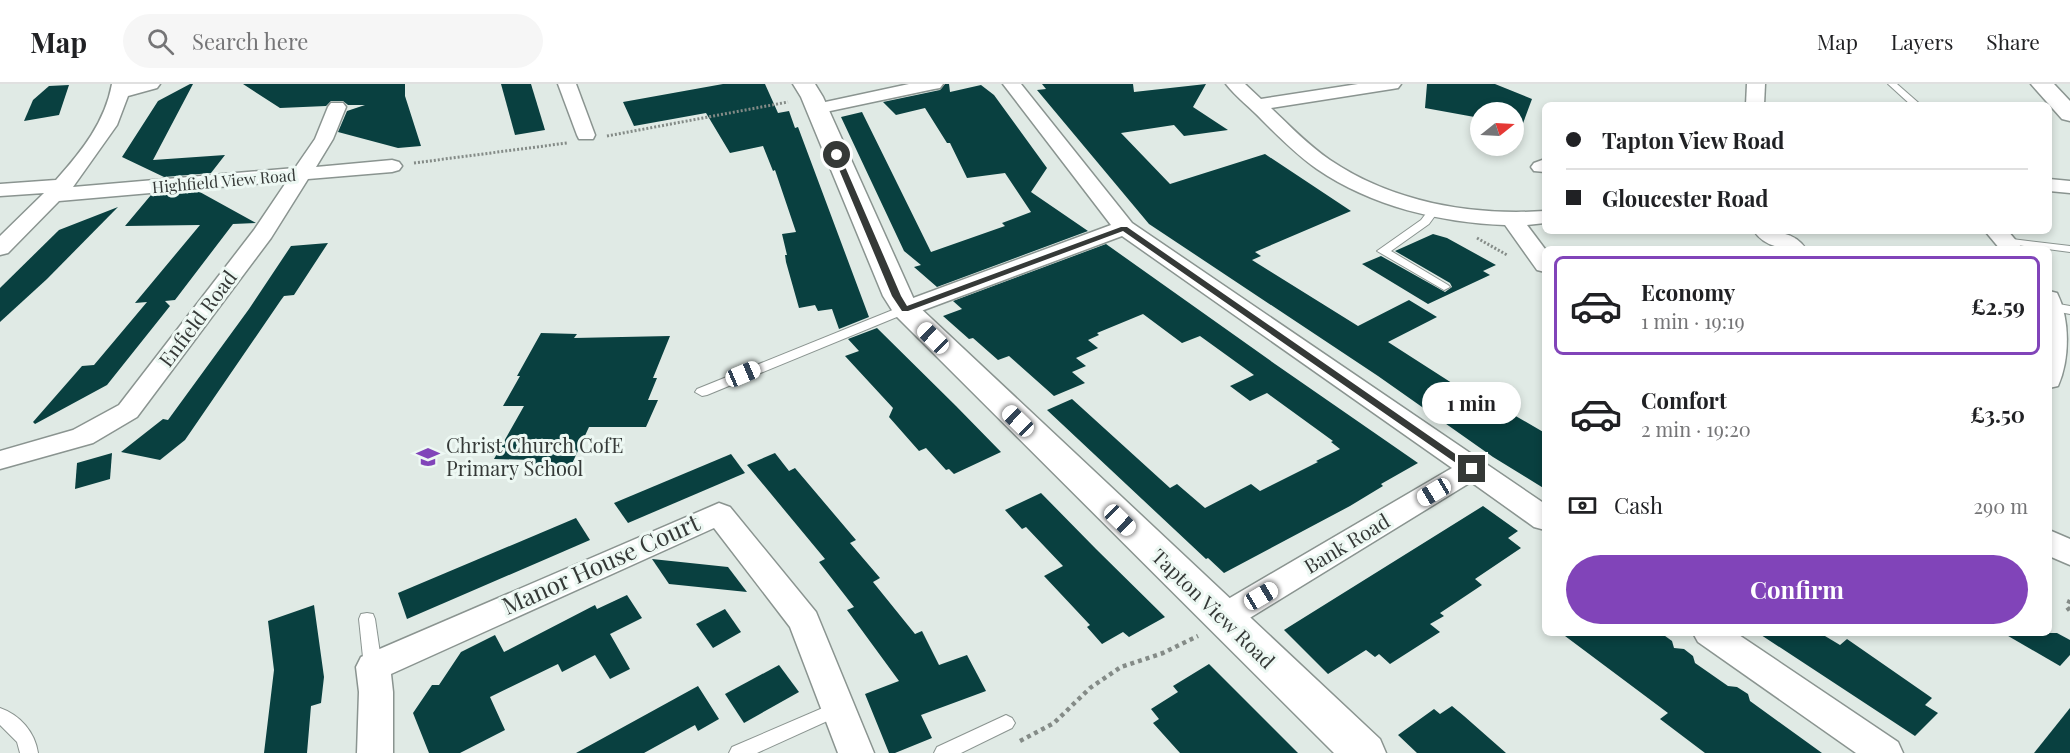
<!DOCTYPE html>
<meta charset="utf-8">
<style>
body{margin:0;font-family:"Playfair Display",serif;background:#f6f6f6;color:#202124;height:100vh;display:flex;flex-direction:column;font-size:22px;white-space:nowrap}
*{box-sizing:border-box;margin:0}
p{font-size:20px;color:#757577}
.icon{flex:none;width:33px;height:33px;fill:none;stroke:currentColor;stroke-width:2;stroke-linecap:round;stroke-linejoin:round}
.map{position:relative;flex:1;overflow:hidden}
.sheet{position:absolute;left:1542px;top:162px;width:510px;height:390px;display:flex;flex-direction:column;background:#fff;border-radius:9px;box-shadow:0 3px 9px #0003}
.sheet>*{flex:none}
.guide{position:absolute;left:1542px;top:18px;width:510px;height:132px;border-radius:9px;box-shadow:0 3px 9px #0003;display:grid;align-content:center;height:132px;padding:0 24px;background:#fff}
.needle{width:39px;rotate:72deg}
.tools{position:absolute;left:1470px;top:18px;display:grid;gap:12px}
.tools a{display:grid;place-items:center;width:54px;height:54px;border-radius:50%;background:#fff;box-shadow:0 3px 9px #0003;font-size:30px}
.end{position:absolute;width:27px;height:27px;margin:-14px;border:8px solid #353937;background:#fff;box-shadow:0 0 0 3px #fff}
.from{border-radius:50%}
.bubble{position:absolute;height:42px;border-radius:21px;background:#fff;box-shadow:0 3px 9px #0003;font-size:20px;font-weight:700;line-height:42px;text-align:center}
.car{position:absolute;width:18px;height:36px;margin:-18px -9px;border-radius:8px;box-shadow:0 0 4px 2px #0007;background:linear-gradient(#fff 24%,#345 0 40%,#fff 0 76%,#345 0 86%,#fff 0)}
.guide b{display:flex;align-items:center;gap:21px;height:57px;font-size:22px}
.guide b+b{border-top:2px solid #e0e0e0}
.guide i{width:15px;height:15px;background:#202124}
ul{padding:10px 0 0;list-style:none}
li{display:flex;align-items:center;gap:18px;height:99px;margin:0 12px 9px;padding:0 12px;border:3px solid transparent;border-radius:9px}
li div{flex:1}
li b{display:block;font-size:22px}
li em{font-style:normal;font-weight:700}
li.on{border-color:#8144b9}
li>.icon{width:54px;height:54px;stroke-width:1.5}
.pay{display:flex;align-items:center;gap:15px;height:66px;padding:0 24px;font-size:22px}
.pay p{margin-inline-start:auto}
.action{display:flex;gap:12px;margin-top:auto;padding:12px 24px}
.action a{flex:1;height:69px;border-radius:36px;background:#8144b9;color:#fff;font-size:24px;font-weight:700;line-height:69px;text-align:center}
header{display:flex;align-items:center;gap:36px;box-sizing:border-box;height:84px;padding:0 30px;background:#fff;border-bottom:2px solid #e0e0e0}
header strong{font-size:28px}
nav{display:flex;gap:33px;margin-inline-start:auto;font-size:21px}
.search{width:420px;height:54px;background:#f6f6f6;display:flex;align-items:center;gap:15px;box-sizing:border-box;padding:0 21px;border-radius:33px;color:#757577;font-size:22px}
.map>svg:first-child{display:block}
</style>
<header>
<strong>Map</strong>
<div class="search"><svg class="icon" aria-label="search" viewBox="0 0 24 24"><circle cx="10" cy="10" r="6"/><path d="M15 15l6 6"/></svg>Search here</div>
<nav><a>Map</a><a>Layers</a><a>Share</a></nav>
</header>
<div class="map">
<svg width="2070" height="669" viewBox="0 0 2070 669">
<rect width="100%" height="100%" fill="#e0eae5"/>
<!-- building -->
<g fill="#094040">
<polygon points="190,0 193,0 153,76 225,71 211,89 164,93 122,73 158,17"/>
<polygon points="243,0 405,0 405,12 421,62 398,64 338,48 347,27 365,21 348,21 343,17 331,17 326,22 280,24"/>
<polygon points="501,0 531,0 545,46 515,51"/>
<polygon points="723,0 765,0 778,29 789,27 795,44 798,43 869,233 839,245 832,225 818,227 815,221 799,224 786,178 785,171 787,171 782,150 796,148 775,86 773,87 763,62 730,69 706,29 634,42 623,18"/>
<polygon points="945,0 949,0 950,8 981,1 994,11 1047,84 1031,108 1088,147 937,203 914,183 921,181 904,167 841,33 862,28 931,168 1005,142 1002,139 1031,128 1005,89 967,94 950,59 947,59 925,24 896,31 883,18 940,6"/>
<polygon points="1042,0 1133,0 1134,8 1206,0 1193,23 1228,46 1184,52 1174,41 1121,49 1170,100 1265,70 1351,127 1255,168 1261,172 1252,176 1358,242 1409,216 1437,233 1388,258 1469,310 1474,308 1545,349 1545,405 1493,373 1378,292 1149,140 1037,6 1046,5"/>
<polygon points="1427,0 1495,0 1532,15 1522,42 1514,40 1514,28 1480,28 1480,34 1425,24"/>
<polygon points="69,1 59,31 24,37 33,16 49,2"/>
<polygon points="198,107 256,139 233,140 175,216 165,217 170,222 107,301 35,340 33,338 82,282 94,281 147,218 135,219 200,141 125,142 151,111"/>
<polygon points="118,123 47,195 0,238 0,204 59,146"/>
<polygon points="1433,150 1447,154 1496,181 1483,187 1490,191 1428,220 1362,180 1381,172 1445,208 1452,203 1450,199 1395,167"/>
<polygon points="328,159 294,211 284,212 281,216 185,356 160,376 121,368 163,335 168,336 249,225 291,162"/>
<polygon points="1106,160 1275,280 1418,379 1381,400 1383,402 1350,422 1224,489 1208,474 1206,475 1047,326 1072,315 1170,404 1177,400 1205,424 1251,400 1260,407 1318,378 1316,377 1340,365 1331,358 1333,357 1267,309 1250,317 1230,302 1254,291 1200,252 1182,259 1143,230 1097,249 1099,251 1088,256 1098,264 1076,274 1086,282 1072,288 1085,299 1054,312 1009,272 998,276 973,254 969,255 943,232 962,225 953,217"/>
<polygon points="877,244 956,322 1001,368 954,390 949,385 946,386 926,364 919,367 889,333 893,324 845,272 859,267 848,255"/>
<polygon points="541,249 577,250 574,254 670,252 653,294 657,294 648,316 658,316 646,343 589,343 570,384 529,383 533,376 494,375 524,322 503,322 520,292 517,292"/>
<polygon points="112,369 110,395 75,405 77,379"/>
<polygon points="775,369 789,387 795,384 856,456 850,459 880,494 873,498 915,550 922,547 939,581 967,571 986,607 921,631 932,654 895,669 889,669 865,610 899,597 847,526 854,523 819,478 825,475 747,381"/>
<polygon points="731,370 745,389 628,439 614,419"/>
<polygon points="1041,409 1096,465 1165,533 1129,553 1123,548 1102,560 1087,543 1090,541 1044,492 1063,482 1026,443 1022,445 1005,426"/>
<polygon points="1483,422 1518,447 1508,454 1521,464 1475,495 1482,501 1440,529 1444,532 1430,540 1440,548 1390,580 1379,570 1375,573 1366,566 1328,590 1284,546"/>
<polygon points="576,434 590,456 407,535 398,509"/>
<polygon points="652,475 728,483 747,508 669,500"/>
<polygon points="627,511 642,534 610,550 630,585 610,595 595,571 562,588 558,580 490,613 505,646 460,669 429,669 413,629 432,601 439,601 461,568 495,551 504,568 595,521 597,525"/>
<polygon points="314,521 324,593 321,619 311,622 307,669 264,669 274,586 268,537"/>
<polygon points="725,525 741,548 713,564 696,540"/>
<polygon points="1561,549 1661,549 1672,557 1674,564 1684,565 1693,572 1695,579 1728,602 1737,603 1748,610 1750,617 1822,669 1705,669 1660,635 1668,629"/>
<polygon points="1758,549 1820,549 1840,561 1847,555 1932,614 1925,621 1938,629 1915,652"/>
<polygon points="2003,549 2057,549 2070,556 2070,571 2060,582"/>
<polygon points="1209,580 1298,669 1180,669 1153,639 1159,635 1151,625 1178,608 1173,602"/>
<polygon points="779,581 799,608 744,639 725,610"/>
<polygon points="698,602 719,635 698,647 695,641 644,669 576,669"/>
<polygon points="1452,622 1464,632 1506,669 1417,669 1398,651 1434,625 1440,630"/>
<polygon points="2070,624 2070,669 2034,669"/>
</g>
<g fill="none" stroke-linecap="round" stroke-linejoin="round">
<!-- service casing -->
<g stroke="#8a9490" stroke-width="2">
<g id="service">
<polygon points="1888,0 1897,0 1921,21 1911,21"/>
<polygon points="1435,122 1440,125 1429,140 1391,167 1448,201 1450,203 1444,206 1377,167 1421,136 1431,123"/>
<polygon points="2004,154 2070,162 2070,168 2000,159 1999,157"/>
<polygon points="2053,219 2070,222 2070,230 2049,226 2049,220"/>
<polygon points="905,221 911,225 909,228 707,311 702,312 695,308 697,305"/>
<polygon points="367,529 373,530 375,535 382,583 379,588 373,590 367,588 364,583 359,535 361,530"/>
<polygon points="839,617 845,619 848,624 845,629 757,669 729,669 732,663"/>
<path d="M0 624C20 631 35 648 38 669H20L17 658 0 641Z"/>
<polygon points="1006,631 1012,634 1015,639 1012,644 961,669 934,669 937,663"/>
</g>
</g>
<!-- minor casing -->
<g stroke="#8a9490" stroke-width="3">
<g id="minor">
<path d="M112 0H160L157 4 128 12 117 41 73 103 295 84 315 55 328 23 331 19H343L346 23 333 55 316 83 392 76 399 78 402 82 399 86 392 88 308 95 271 154 137 333 93 359 0 385V367L73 346 119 321 254 146 287 97 59 117 8 169 0 171V152L44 109 0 112V100L56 96C82 67 105 38 112 0Z"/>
<polygon points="558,0 576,0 595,51 593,55 579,55 577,51"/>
<polygon points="909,0 943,0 940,4 934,5 816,30 810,29 807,25 810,21 816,20"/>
<polygon points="1003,0 1021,0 1132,139 1545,420 1545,446 1534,443 1471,398 1235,543 1223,547 1211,543 1207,534 1211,525 1452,384 1122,152 913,230 905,232 897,230 893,225 897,220 1111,141"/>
<path d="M1226 0H1245L1261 15 1358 0H1401L1398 4 1392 5 1271 24C1290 42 1308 61 1330 76 1392 118 1471 132 1545 127V139L1527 141 1545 165V188L1537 186 1505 141C1441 139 1371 122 1317 85 1297 71 1279 53 1262 36 1251 24 1236 13 1226 0Z"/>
<polygon points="1747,0 1765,0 1764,21 1746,21"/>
<polygon points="1545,75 1545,88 1534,87 1531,83 1534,79"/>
<polygon points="2049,95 2070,97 2070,109 2049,107"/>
<path d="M1754 147C1773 147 1794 147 1806 165 1787 165 1766 165 1754 147Z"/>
<polygon points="1985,147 2008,147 2023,165 2000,165"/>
<path d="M2049 207 2057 209C2070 235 2070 275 2058 302L2049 304Z"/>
<polygon points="719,419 730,423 816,528 874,669 838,669 790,543 714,444 391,590 393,608 393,669 357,669 359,608 356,583 361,573"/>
<polygon points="2049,446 2070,455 2070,481 2049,472"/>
<polygon points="1693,549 1736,549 1898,658 1903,669 1856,669 1698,558"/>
</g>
</g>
<!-- tertiary casing -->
<g stroke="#8a9490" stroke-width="3">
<g id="tertiary">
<polygon points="793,0 815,0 823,13 916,220 1380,655 1386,669 1334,669 895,231 883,212 801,13"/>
<polygon points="2031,0 2054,0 2070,17 2070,37 2062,35"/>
</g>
</g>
<!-- path-far1 -->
<g stroke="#848b87" stroke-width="3" stroke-dasharray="2 2" stroke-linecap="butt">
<polyline points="607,52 788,18"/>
<polyline points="414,79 567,59"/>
<polyline points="1477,154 1507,171"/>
</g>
<!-- path -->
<g stroke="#848b87" stroke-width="4.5" stroke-dasharray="4 4" stroke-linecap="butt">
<polyline points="2070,516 2067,523 2070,527"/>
<polyline points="1020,657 1054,639 1090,604 1121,583 1163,569 1198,552"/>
</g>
<!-- service -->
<use href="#service" fill="#fff" fill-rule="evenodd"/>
<!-- minor -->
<use href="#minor" fill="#fff" fill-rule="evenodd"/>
<!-- tertiary -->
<use href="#tertiary" fill="#fff" fill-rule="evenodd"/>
</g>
<!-- route -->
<polygon fill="#353937" points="837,69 840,71 901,212 907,222 1121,143 1127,143 1477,385 1472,389 1469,388 1123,147 908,227 902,227 892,212 833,71"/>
<!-- icons -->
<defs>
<g id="school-bare" transform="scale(1.8)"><path d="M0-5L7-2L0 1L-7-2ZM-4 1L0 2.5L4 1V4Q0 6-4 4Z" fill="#8144b9" stroke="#edf8f3" stroke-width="2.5" paint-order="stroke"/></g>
</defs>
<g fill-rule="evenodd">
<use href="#school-bare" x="428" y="373"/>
</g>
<g text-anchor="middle" stroke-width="6" stroke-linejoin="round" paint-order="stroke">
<!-- far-street labels -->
<g font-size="16" fill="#353937" stroke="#edf8f3">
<text transform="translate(224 97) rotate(-5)" y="6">Highfield View Road</text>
</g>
<!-- street labels -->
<g font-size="20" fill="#353937" stroke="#edf8f3">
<text transform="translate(198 235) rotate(-53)" y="7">Enfield Road</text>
<text transform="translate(1347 460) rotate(-31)" y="7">Bank Road</text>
<text transform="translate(1213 525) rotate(44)" y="7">Tapton View Road</text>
</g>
<!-- poi labels -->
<g font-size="20" fill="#353937" stroke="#edf8f3" text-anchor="start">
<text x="446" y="369">Christ Church CofE<tspan x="446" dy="23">Primary School</tspan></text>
</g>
<!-- near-street labels -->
<g font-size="24" fill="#353937" stroke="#edf8f3">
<text transform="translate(601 481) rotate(-24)" y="8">Manor House Court</text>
</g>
</g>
</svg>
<div class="tools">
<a><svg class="needle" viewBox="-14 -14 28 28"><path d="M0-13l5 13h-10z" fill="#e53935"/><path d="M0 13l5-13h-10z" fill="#757577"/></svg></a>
</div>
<i class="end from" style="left:837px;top:71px"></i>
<i class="end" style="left:1472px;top:385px"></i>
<div class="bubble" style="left:1422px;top:298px;width:99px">1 min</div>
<i class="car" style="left:933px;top:254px;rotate:314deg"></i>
<i class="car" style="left:743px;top:290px;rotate:67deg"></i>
<i class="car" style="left:1018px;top:337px;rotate:314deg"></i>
<i class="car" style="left:1434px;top:408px;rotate:239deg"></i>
<i class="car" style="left:1120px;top:436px;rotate:134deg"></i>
<i class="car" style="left:1261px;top:512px;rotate:59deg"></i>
<div class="guide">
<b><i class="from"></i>Tapton View Road</b>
<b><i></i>Gloucester Road</b>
</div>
<section class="sheet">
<ul>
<li class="on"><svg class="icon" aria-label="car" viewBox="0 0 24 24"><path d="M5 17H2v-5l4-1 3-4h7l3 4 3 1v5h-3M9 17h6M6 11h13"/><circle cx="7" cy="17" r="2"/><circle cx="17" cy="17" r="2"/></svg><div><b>Economy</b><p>1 min · 19:19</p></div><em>£2.59</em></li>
<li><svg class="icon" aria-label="car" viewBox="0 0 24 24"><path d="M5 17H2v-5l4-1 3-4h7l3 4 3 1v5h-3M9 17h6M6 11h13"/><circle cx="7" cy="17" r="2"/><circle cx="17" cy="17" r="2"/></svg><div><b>Comfort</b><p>2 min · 19:20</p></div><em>£3.50</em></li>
</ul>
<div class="pay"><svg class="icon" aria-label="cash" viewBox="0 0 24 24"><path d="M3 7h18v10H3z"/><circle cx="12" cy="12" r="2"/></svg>Cash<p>290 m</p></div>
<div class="action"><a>Confirm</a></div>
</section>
</div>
